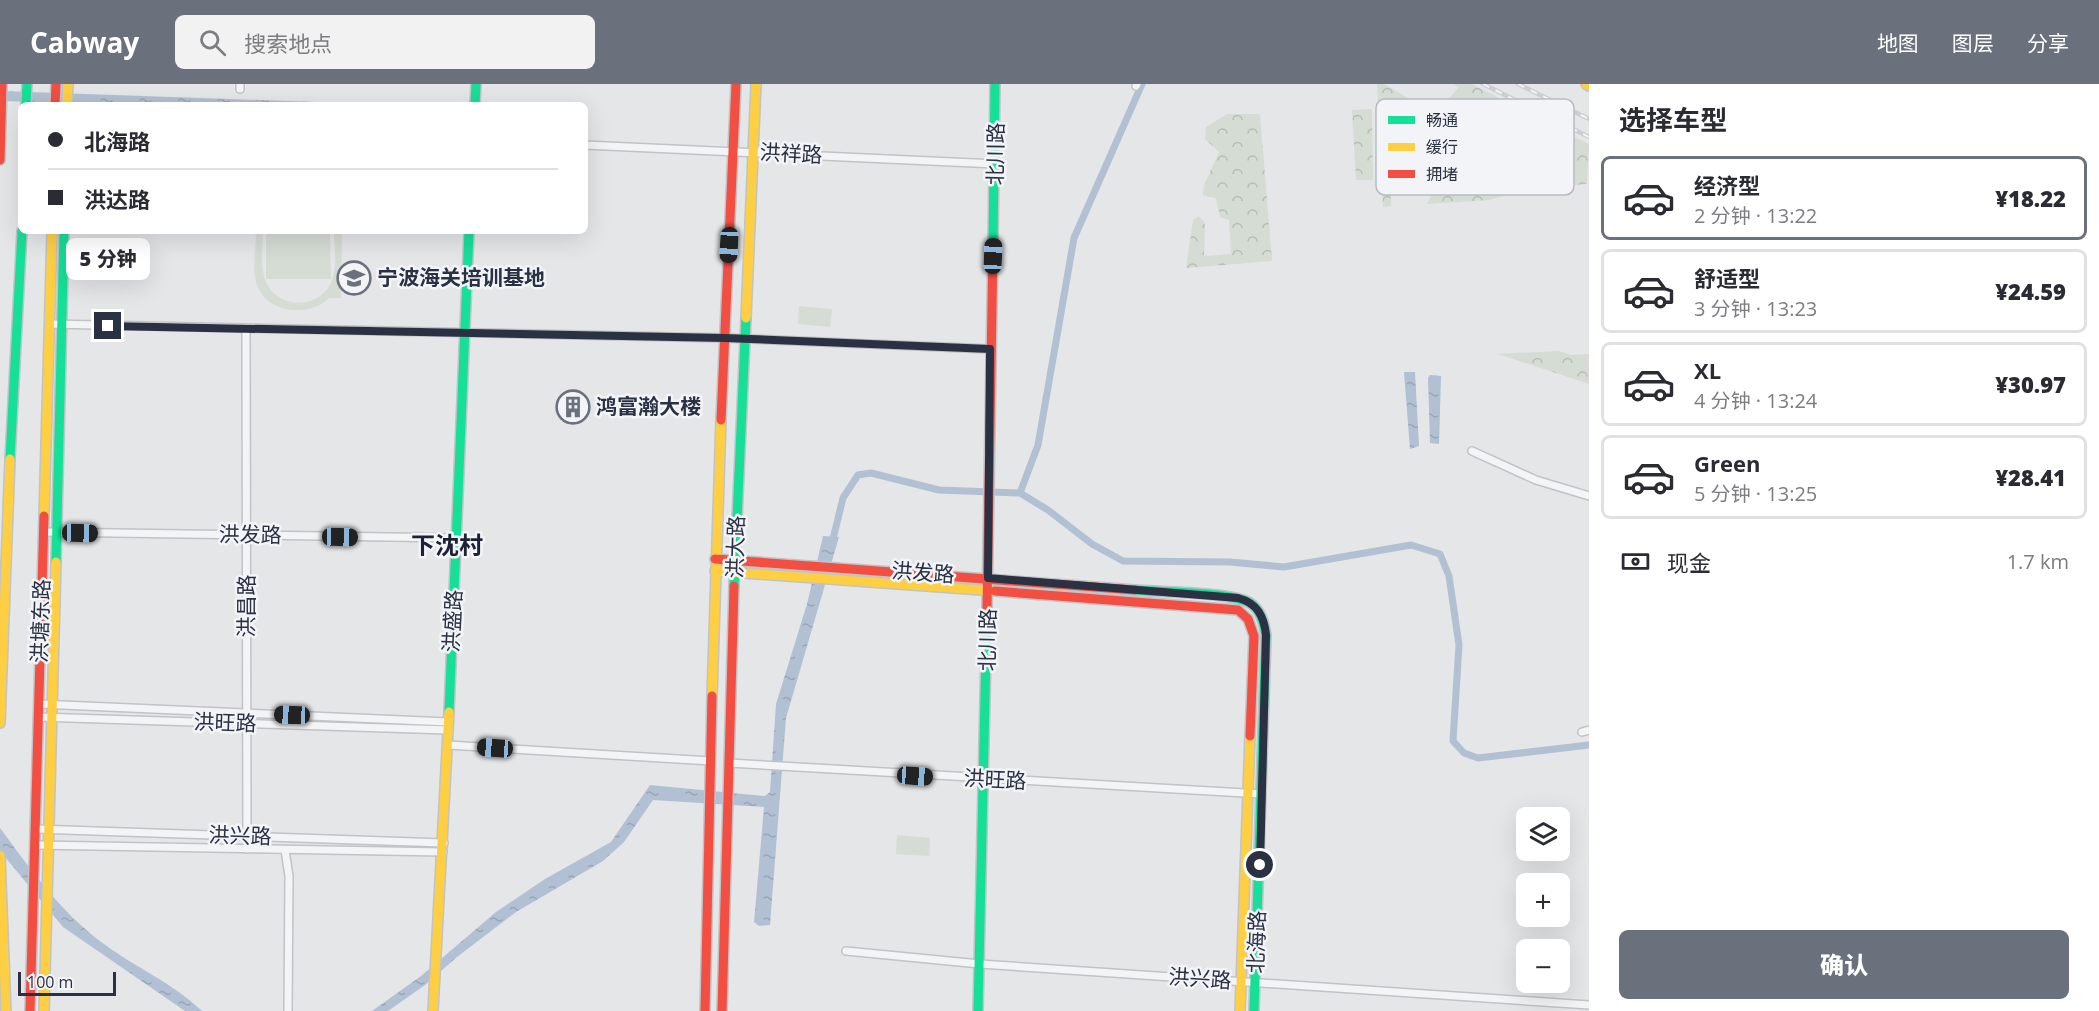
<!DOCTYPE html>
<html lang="zh">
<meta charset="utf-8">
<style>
body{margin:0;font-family:"Open Sans","Noto Sans SC",sans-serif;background:#f2f2f3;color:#2b2b33;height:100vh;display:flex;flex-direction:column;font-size:22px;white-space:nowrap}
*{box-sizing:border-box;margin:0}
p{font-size:20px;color:#7c7c81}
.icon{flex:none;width:33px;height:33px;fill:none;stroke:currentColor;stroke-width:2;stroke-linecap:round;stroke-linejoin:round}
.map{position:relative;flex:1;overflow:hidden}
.sheet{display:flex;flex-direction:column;background:#fff;width:510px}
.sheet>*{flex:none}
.top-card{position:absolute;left:18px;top:18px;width:570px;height:132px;border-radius:9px;box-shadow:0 6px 24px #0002;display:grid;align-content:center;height:132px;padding:0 30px;background:#fff}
.controls{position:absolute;left:1516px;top:723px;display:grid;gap:12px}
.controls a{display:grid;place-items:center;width:54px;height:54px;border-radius:9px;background:#fff;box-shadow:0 6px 24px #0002;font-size:30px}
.scale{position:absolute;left:18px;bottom:15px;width:98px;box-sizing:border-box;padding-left:6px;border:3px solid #2a3143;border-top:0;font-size:16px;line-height:21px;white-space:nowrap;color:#2a3143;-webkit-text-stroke:4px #f2f4f8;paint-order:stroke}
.end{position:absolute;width:27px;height:27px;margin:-14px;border:8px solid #2a3143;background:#fff;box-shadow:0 0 0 3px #fff}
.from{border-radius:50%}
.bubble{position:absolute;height:42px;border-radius:9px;background:#fff;box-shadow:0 6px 24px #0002;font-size:20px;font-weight:800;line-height:42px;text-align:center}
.car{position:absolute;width:18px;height:36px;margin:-18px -9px;border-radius:8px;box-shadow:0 0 4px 2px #0007;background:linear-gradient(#222 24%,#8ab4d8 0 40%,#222 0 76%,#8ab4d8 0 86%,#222 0)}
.top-card b{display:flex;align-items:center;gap:21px;height:57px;font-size:22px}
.top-card b+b{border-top:2px solid #e1e1e2}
.top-card i{width:15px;height:15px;background:#2b2b33}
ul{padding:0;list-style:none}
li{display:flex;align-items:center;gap:18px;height:84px;margin:0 12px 9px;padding:0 18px;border:3px solid #e1e1e2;border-radius:9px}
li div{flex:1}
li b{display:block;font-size:22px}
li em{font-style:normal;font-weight:800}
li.on{border-color:#6b707d}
li>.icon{width:54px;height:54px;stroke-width:1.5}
h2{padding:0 30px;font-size:27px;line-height:72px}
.pay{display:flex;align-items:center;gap:15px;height:66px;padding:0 30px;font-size:22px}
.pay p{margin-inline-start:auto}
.action{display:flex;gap:12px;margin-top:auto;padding:12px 30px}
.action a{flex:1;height:69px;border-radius:9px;background:#6b707d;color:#fff;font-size:24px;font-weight:800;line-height:69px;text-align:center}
header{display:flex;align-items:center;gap:36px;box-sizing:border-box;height:84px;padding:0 30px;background:#6b707d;color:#fff}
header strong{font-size:28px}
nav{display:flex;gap:33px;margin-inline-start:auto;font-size:21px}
.search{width:420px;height:54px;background:#f2f2f3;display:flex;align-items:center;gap:15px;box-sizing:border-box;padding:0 21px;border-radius:9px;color:#7c7c81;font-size:22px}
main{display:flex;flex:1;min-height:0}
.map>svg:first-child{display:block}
</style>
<header>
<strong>Cabway</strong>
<div class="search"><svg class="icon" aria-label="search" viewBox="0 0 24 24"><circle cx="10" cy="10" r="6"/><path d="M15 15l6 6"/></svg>搜索地点</div>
<nav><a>地图</a><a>图层</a><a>分享</a></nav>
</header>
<main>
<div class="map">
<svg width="1589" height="927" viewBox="0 0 1589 927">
<defs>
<pattern id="forest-crowns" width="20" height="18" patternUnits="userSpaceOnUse" patternTransform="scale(1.5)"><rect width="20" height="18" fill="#d4dcd4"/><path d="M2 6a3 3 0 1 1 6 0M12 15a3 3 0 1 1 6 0" fill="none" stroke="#b6bdb7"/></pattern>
<pattern id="water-ripples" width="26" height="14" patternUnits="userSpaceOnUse" patternTransform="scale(1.5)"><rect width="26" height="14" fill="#b2c0d3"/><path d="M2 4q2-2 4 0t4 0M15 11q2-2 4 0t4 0" fill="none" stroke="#99a5b6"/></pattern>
</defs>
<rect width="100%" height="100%" fill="#e4e6e8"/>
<!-- green -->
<g fill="#d4dcd4">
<path d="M256 147H263C263 164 259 186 268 202 284 228 325 223 333 193 337 179 334 161 334 147H342L341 214H329C309 234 265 230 256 198 252 184 256 162 256 147Z"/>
<polygon points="266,147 330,147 331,195 266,195"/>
<polygon points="799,222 832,225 830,243 798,240"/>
<polygon points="897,751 930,754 929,772 896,770"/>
</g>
<!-- forest -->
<g fill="url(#forest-crowns)">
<polygon points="1377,0 1384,0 1435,30 1459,3 1453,0 1472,0 1512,21 1492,45 1475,36 1468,45 1449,39 1443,46 1429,38 1420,51 1389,44 1391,122 1383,123"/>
<polygon points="1372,25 1373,96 1356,96 1352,26"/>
<polygon points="1227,30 1260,30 1272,177 1186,184 1193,136 1199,132 1205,139 1204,172 1231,170 1229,136 1220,133 1216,114 1203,111 1204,101 1219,68 1205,55 1206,43"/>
<polygon points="1532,32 1589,60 1587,100 1533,104 1489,116 1427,120 1444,84 1482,96 1497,64 1505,68"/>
<polygon points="1559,267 1571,271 1589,270 1589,300 1498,270"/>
</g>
<!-- water -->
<g fill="url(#water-ripples)">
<polygon points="0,7 344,19 345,21 144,21 0,17"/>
<polygon points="1404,288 1415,288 1419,362 1410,365"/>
<polygon points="1430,291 1441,292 1439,360 1430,359 1428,294"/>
<polygon points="823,452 839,453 786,634 770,841 759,842 754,838 764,723 653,716 624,758 603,777 516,828 457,873 425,901 388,927 372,927 421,892 496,828 545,795 611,758 650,701 765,712 770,708 776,620 807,520"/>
<path d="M0 744C32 787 60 828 104 860 136 884 173 899 202 927H185L63 843 0 767Z"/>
</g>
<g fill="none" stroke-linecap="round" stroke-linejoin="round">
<!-- canal -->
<g stroke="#b2c0d3" stroke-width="7">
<polyline points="1020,409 1038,361 1074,154 1142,0"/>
<polyline points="832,459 843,414 858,391 871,389 939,406 1020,409 1048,426 1092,460 1123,477 1230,478 1284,483 1411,461 1440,470 1449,492 1459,561 1453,657 1464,669 1478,674 1589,661"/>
</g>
<!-- street casing -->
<g stroke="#c1c3c6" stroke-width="10">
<g id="street">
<polyline points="240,0 240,5"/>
<polyline points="1136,2 1137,0"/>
<polyline points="585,61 996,80"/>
<polyline points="49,240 725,254 990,265"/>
<polyline points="246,244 247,765"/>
<polyline points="1472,367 1536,396 1589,412"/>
<polyline points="44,448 457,454"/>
<polyline points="39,620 448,638"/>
<polyline points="39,633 448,646"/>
<polyline points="1582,648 1589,646"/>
<polyline points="448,661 711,677"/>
<polyline points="729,679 1262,710"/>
<polyline points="36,745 444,759"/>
<polyline points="35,761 443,768"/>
<polyline points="285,766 289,792 288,927"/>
<polyline points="846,867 980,880 1589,921"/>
</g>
</g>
<!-- fast casing -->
<g stroke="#c1c3c6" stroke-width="12">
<g id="fast">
<polyline points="26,21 27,0"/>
<polyline points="475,21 476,0"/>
<polyline points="993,161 995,0"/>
<polyline points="10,375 22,147"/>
<polyline points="56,478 64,147"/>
<polyline points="734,502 746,234"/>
<path d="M1135 506C1159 508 1233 508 1250 519 1261 526 1264 539 1266 551L1254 927"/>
<polyline points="449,628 469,147"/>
<polyline points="978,927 987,524"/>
</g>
</g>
<!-- slow casing -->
<g stroke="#c1c3c6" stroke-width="12">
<g id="slow">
<polyline points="1586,0 1589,2"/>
<polyline points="67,21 68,0"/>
<polyline points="746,234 756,0"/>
<polyline points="44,432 52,147"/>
<polyline points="715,487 995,507"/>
<polyline points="712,612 721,336"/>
<polyline points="0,639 10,375"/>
<polyline points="0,772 6,927"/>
<polyline points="44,927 56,478"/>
<polyline points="433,927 449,628"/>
<polyline points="1240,927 1250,652"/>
</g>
</g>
<!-- jam casing -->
<g stroke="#c1c3c6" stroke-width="12">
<g id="jam">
<polyline points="55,21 56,0"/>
<polyline points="0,76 2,0"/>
<polyline points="721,336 736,0"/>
<polyline points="715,475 1135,506"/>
<polyline points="995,507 1238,526 1248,535 1254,552 1250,652"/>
<polyline points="987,524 993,161"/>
<polyline points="30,927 44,432"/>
<polyline points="705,927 712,612"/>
<polyline points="722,927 734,502"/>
</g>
</g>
<!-- street -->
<use href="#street" stroke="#f3f4f5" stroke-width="7"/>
<!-- fast -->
<use href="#fast" stroke="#16e098" stroke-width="9"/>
<!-- slow -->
<use href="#slow" stroke="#ffcf43" stroke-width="9"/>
<!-- jam -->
<use href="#jam" stroke="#f24e42" stroke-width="9"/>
<!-- rail casing -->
<g stroke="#cccdd0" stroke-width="4.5">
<g id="rail">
<polyline points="1483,0 1589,53"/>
<polyline points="1518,0 1589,35"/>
</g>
</g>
<!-- rail -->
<use href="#rail" stroke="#f2f4f8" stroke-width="2" stroke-dasharray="7" stroke-linecap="butt"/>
</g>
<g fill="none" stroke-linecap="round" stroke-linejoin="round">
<!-- route -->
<path stroke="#2a3143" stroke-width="8" d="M108 242 725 254 990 265 988 494 1238 514C1257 519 1264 532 1266 551L1260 781"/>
</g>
<!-- icons -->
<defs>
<g id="university-ring" transform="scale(1.725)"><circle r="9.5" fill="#f2f4f8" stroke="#6b707d" stroke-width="1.5"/><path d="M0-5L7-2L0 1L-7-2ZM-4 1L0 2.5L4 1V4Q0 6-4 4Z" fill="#6b707d"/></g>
<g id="building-ring" transform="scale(1.725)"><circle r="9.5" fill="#f2f4f8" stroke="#6b707d" stroke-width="1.5"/><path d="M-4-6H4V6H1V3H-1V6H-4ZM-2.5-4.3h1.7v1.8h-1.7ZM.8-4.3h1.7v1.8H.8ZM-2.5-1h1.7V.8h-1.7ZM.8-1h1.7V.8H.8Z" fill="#6b707d"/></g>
</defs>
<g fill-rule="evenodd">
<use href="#university-ring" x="354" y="194"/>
<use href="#building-ring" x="573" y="323"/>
</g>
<g text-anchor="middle" stroke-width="5" stroke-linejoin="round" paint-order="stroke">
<!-- street labels -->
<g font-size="21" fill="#2a3143" stroke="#f2f4f8">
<text transform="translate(791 70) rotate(3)" y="7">洪祥路</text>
<text transform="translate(996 70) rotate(-89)" y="7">北川路</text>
<text transform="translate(250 451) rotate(1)" y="7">洪发路</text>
<text transform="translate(736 463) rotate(-88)" y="7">洪大路</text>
<text transform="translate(923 489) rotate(4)" y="7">洪发路</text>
<text transform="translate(247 522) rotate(-90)" y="7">洪昌路</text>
<text transform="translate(41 537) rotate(-88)" y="7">洪塘东路</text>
<text transform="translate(453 537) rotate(-87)" y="7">洪盛路</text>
<text transform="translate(988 556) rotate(-89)" y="7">北川路</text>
<text transform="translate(225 639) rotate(2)" y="7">洪旺路</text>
<text transform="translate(995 696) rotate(3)" y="7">洪旺路</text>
<text transform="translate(240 752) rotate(2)" y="7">洪兴路</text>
<text transform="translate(1257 858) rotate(-88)" y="7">北海路</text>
<text transform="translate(1200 895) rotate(4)" y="7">洪兴路</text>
</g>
<!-- poi labels -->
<g font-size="21" font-weight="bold" fill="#2a3143" stroke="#f2f4f8" text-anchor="start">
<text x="377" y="201">宁波海关培训基地</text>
<text x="596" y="330">鸿富瀚大楼</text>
</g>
<!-- quarter labels -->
<g font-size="24" font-weight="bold" fill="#1c2233" stroke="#f2f4f8">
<text x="447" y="470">下沈村</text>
</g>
</g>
<!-- legend -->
<rect x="1376" y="15" width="198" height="96" rx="9" fill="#f2f4f8" stroke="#b6bac2" stroke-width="1.5"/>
<rect x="1388" y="32" width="27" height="8" fill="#16e098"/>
<rect x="1388" y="59" width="27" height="8" fill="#ffcf43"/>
<rect x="1388" y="86" width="27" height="8" fill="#f24e42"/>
<g font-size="16" fill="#2a3143">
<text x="1426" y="42">畅通</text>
<text x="1426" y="69">缓行</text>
<text x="1426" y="96">拥堵</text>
</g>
</svg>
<div class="controls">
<a><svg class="icon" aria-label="layers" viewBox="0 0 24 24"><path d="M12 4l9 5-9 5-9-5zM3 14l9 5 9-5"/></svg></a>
<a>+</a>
<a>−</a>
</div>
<div class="scale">100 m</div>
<i class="end from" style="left:1260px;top:781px"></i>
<i class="end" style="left:108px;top:242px"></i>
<div class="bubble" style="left:66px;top:154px;width:84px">5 分钟</div>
<i class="car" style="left:729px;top:161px;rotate:183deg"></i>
<i class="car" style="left:993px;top:172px;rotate:2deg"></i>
<i class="car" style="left:80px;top:449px;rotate:91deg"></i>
<i class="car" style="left:340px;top:453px;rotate:91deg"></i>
<i class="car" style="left:292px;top:631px;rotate:272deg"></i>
<i class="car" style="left:495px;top:664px;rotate:274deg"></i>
<i class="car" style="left:915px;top:692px;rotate:94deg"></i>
<div class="top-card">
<b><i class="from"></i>北海路</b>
<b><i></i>洪达路</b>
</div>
</div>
<section class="sheet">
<h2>选择车型</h2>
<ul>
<li class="on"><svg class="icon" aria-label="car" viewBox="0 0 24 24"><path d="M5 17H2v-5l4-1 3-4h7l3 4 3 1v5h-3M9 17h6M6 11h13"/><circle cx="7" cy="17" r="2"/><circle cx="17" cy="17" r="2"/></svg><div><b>经济型</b><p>2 分钟 · 13:22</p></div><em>¥18.22</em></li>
<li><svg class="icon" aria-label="car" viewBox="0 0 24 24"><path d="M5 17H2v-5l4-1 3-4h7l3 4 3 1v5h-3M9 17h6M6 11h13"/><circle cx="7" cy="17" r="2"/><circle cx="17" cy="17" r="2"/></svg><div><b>舒适型</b><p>3 分钟 · 13:23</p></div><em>¥24.59</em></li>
<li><svg class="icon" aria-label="car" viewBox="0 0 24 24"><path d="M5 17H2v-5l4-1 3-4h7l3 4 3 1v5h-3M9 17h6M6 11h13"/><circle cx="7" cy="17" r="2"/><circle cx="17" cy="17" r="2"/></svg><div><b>XL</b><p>4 分钟 · 13:24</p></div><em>¥30.97</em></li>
<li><svg class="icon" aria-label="car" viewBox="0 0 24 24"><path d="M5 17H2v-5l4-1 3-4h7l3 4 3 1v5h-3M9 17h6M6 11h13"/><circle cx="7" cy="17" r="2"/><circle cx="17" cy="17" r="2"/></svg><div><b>Green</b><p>5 分钟 · 13:25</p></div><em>¥28.41</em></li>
</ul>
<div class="pay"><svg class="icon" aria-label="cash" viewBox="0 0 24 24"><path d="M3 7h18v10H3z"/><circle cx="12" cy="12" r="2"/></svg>现金<p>1.7 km</p></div>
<div class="action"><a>确认</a></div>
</section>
</main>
